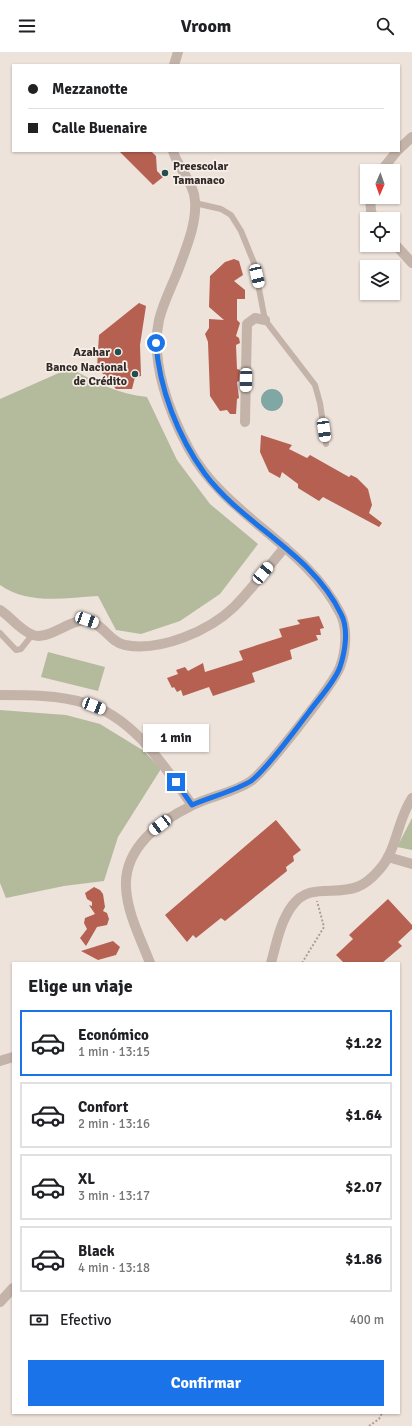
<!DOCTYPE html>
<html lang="es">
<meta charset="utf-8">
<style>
body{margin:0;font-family:Signika,sans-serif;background:#f2f2f2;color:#202124;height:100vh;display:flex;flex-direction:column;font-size:15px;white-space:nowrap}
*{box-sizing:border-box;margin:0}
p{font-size:13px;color:#757577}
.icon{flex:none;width:22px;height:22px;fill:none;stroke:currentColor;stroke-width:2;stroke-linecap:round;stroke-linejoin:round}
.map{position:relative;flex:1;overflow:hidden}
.sheet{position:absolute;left:12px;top:910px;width:388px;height:452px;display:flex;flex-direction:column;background:#fff;border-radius:0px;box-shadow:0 1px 3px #0004}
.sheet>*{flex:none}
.top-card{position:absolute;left:12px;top:12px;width:388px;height:88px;border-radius:0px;box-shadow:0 1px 3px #0004;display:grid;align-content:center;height:88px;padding:0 16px;background:#fff}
.needle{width:26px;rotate:182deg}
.fabs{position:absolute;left:360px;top:112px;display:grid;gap:8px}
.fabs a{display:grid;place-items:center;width:40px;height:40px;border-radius:0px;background:#fff;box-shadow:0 1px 3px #0004;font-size:20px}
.end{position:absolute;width:18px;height:18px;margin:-9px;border:5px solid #1a73e8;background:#fff;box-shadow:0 0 0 2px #fff}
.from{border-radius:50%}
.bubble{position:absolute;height:28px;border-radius:0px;background:#fff;box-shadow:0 1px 3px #0004;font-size:13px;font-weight:700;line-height:28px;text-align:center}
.car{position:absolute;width:12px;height:24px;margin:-12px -6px;border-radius:5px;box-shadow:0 0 3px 1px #0007;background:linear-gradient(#fff 24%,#345 0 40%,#fff 0 76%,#345 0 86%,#fff 0)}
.top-card b{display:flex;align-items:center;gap:14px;height:38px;font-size:15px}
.top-card b+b{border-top:1px solid #e0e0e0}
.top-card i{width:10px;height:10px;background:#202124}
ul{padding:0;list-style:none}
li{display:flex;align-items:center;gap:12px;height:66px;margin:0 8px 6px;padding:0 8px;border:2px solid #e0e0e0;border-radius:0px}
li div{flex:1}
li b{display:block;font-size:15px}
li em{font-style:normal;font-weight:700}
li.active{border-color:#1a73e8}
li>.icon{width:36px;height:36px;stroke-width:1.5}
h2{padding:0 16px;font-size:18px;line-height:48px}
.pay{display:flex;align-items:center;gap:10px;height:44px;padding:0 16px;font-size:15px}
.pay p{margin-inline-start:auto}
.cta{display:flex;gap:8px;margin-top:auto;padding:8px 16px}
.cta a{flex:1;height:46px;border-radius:0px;background:#1a73e8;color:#fff;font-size:16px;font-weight:700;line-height:46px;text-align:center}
header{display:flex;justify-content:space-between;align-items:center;height:52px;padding:0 16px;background:#fff;font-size:18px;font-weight:700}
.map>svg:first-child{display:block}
</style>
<header><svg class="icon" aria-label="menu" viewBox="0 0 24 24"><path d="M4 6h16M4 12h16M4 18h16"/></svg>Vroom<svg class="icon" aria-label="search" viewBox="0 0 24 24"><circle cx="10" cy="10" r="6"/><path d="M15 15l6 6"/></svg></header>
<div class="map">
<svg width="412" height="1374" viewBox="0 0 412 1374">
<rect width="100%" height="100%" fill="#eee3db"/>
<!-- green -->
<g fill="#b4bb9d">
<path d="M70 316C95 330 118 342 147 345L177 408 210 452 258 492 220 542 180 569 141 582 116 578 98 544C65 546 28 553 0 533V347Z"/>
<polygon points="48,600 105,615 98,639 41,625"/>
<polygon points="0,658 66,663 100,672 144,699 161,717 118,785 104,829 64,834 6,846 0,831"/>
<polygon points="412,766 412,798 397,795"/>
</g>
<!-- water -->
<circle fill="#7ea7a5" cx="272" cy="348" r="11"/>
<!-- building -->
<g fill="#b56051">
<polygon points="119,99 151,99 156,104 157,119 163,125 153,133"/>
<polygon points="234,207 239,209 243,223 234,229 245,238 245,247 237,247 237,268 240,271 236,284 239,286 240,291 236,293 237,317 240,318 239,329 237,330 239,346 237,347 236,362 230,362 227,358 220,359 210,344 208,290 205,282 209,276 209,267 224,268 209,255 210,224 225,210"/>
<polygon points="139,251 146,254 140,293 141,324 135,325 132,337 116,337 97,315 99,283"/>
<polygon points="261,383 292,393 289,397 307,406 310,403 349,425 351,423 357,426 368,437 372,453 369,461 382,471 379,475 323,445 319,449 298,436 298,432 282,420 280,426 269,420 260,400"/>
<polygon points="319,564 324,576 320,577 321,583 316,583 318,588 290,598 292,607 252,621 255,630 213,644 209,635 183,644 181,638 177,640 174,635 172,636 167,626 178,622 176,618 185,615 188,619 203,611 205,620 243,608 239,599 282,585 279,577 300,572 297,568"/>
<polygon points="276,768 301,798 293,804 294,809 286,815 287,819 225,869 221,866 196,886 193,883 187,890 165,863"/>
<polygon points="94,835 100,838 103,842 105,855 103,859 107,861 109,867 107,873 97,875 86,894 80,886 87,877 84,871 85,866 95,862 89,853 92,854 92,850 87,847 85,841"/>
<polygon points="388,847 412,873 412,877 398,890 402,894 382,911 344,911 336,903 353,887 349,883"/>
<polygon points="113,889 120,895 116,903 98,908 81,899"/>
</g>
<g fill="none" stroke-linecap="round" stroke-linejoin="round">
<!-- path -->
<g stroke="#b09d93" stroke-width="2" stroke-dasharray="2 2" stroke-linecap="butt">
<polyline points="302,911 324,875 317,849"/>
<polyline points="369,1374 379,1367 382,1361"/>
</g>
<!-- service -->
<g stroke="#c4b3a9" stroke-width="6">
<polyline points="195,151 221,157 231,163 241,179 254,211 265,268 315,333 320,351 326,392"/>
<polyline points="0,581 16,598 21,597 32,583"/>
</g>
<!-- minor -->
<g stroke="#c4b3a9" stroke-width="10">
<polyline points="174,13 178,0"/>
<polyline points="399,97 412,85"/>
<polyline points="381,119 397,99"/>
<polyline points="370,145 371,159 374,167"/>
<polyline points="393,190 412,211"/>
<polyline points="245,370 247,272 255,266 265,268"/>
<path d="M0 558C11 565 19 577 31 582 47 591 71 565 88 569 104 572 109 590 125 593 160 600 209 579 234 555 252 537 268 515 285 495"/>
<path d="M0 643C28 643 58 643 85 651 134 665 164 714 192 753"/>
<polyline points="388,805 412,812"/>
<path d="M150 911C141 887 127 861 126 835 124 796 160 769 191 754 209 744 234 741 251 729 267 717 333 633 340 615 346 599 348 576 340 561 306 493 225 464 189 397 169 360 150 310 159 268 163 251 171 236 177 221 185 199 197 172 195 149 194 130 178 117 173 99"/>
<path d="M271 911C276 893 280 870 292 854 309 830 334 844 357 835 365 832 373 825 379 818 397 799 397 768 412 746"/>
<polyline points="0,1009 13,1005"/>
<polyline points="0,1250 13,1236"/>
</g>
</g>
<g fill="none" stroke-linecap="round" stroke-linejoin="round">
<!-- route -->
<path stroke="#1a73e8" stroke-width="5" d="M156 291C159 336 178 385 205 422 244 474 312 501 341 562 349 577 345 600 340 615 334 631 319 646 309 660 295 678 268 716 251 729 237 738 208 746 192 753L176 730"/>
</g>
<!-- markers -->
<g fill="#234e4d" stroke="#f6eee7" stroke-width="1.5">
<circle cx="165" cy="121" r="4"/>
<circle cx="118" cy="300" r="4"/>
<circle cx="135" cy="322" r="4"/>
</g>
<g text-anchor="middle" stroke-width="3.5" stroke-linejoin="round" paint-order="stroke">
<!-- poi labels -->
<g font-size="12" font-weight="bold" fill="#322a28" stroke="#f6eee7" text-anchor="end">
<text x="173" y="118" text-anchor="start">Preescolar<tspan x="173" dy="14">Tamanaco</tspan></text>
<text x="110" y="304">Azahar</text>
<text x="127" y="319">Banco Nacional<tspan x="127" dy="14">de Crédito</tspan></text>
</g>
</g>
</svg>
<div class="fabs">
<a><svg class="needle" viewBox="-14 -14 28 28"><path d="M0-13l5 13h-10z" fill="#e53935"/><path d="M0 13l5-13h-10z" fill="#757577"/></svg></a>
<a><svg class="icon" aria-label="locate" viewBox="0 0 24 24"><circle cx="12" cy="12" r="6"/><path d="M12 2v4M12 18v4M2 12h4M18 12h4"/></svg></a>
<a><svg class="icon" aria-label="layers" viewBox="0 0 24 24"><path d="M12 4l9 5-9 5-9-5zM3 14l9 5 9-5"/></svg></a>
</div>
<i class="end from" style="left:156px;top:291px"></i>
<i class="end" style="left:176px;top:730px"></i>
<div class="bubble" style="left:143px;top:672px;width:66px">1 min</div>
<i class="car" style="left:257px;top:224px;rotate:167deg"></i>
<i class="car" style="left:246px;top:328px;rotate:181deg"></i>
<i class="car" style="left:324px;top:378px;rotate:172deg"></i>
<i class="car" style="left:263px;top:521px;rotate:40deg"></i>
<i class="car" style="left:87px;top:568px;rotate:110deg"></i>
<i class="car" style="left:94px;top:654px;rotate:111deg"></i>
<i class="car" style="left:160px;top:773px;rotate:233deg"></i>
<div class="top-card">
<b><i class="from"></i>Mezzanotte</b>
<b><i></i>Calle Buenaire</b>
</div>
<section class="sheet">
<h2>Elige un viaje</h2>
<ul>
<li class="active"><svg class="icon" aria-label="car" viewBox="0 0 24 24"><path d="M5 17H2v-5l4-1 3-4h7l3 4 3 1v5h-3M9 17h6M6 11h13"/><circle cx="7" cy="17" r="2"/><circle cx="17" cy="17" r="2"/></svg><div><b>Económico</b><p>1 min · 13:15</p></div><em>$1.22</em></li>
<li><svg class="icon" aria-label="car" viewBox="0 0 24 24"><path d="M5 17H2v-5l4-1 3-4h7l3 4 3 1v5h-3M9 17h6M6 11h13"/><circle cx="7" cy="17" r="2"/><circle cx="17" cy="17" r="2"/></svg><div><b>Confort</b><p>2 min · 13:16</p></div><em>$1.64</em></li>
<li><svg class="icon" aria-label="car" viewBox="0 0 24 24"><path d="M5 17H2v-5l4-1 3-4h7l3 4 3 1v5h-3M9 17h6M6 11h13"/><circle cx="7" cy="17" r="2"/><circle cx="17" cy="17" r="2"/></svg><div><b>XL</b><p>3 min · 13:17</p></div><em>$2.07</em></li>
<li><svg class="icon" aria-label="car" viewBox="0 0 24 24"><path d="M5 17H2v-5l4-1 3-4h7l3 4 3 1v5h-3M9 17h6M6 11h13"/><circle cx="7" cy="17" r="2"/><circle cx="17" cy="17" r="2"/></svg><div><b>Black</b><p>4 min · 13:18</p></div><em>$1.86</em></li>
</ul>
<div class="pay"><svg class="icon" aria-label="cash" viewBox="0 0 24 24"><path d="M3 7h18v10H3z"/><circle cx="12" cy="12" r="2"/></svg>Efectivo<p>400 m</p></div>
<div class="cta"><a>Confirmar</a></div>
</section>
</div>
